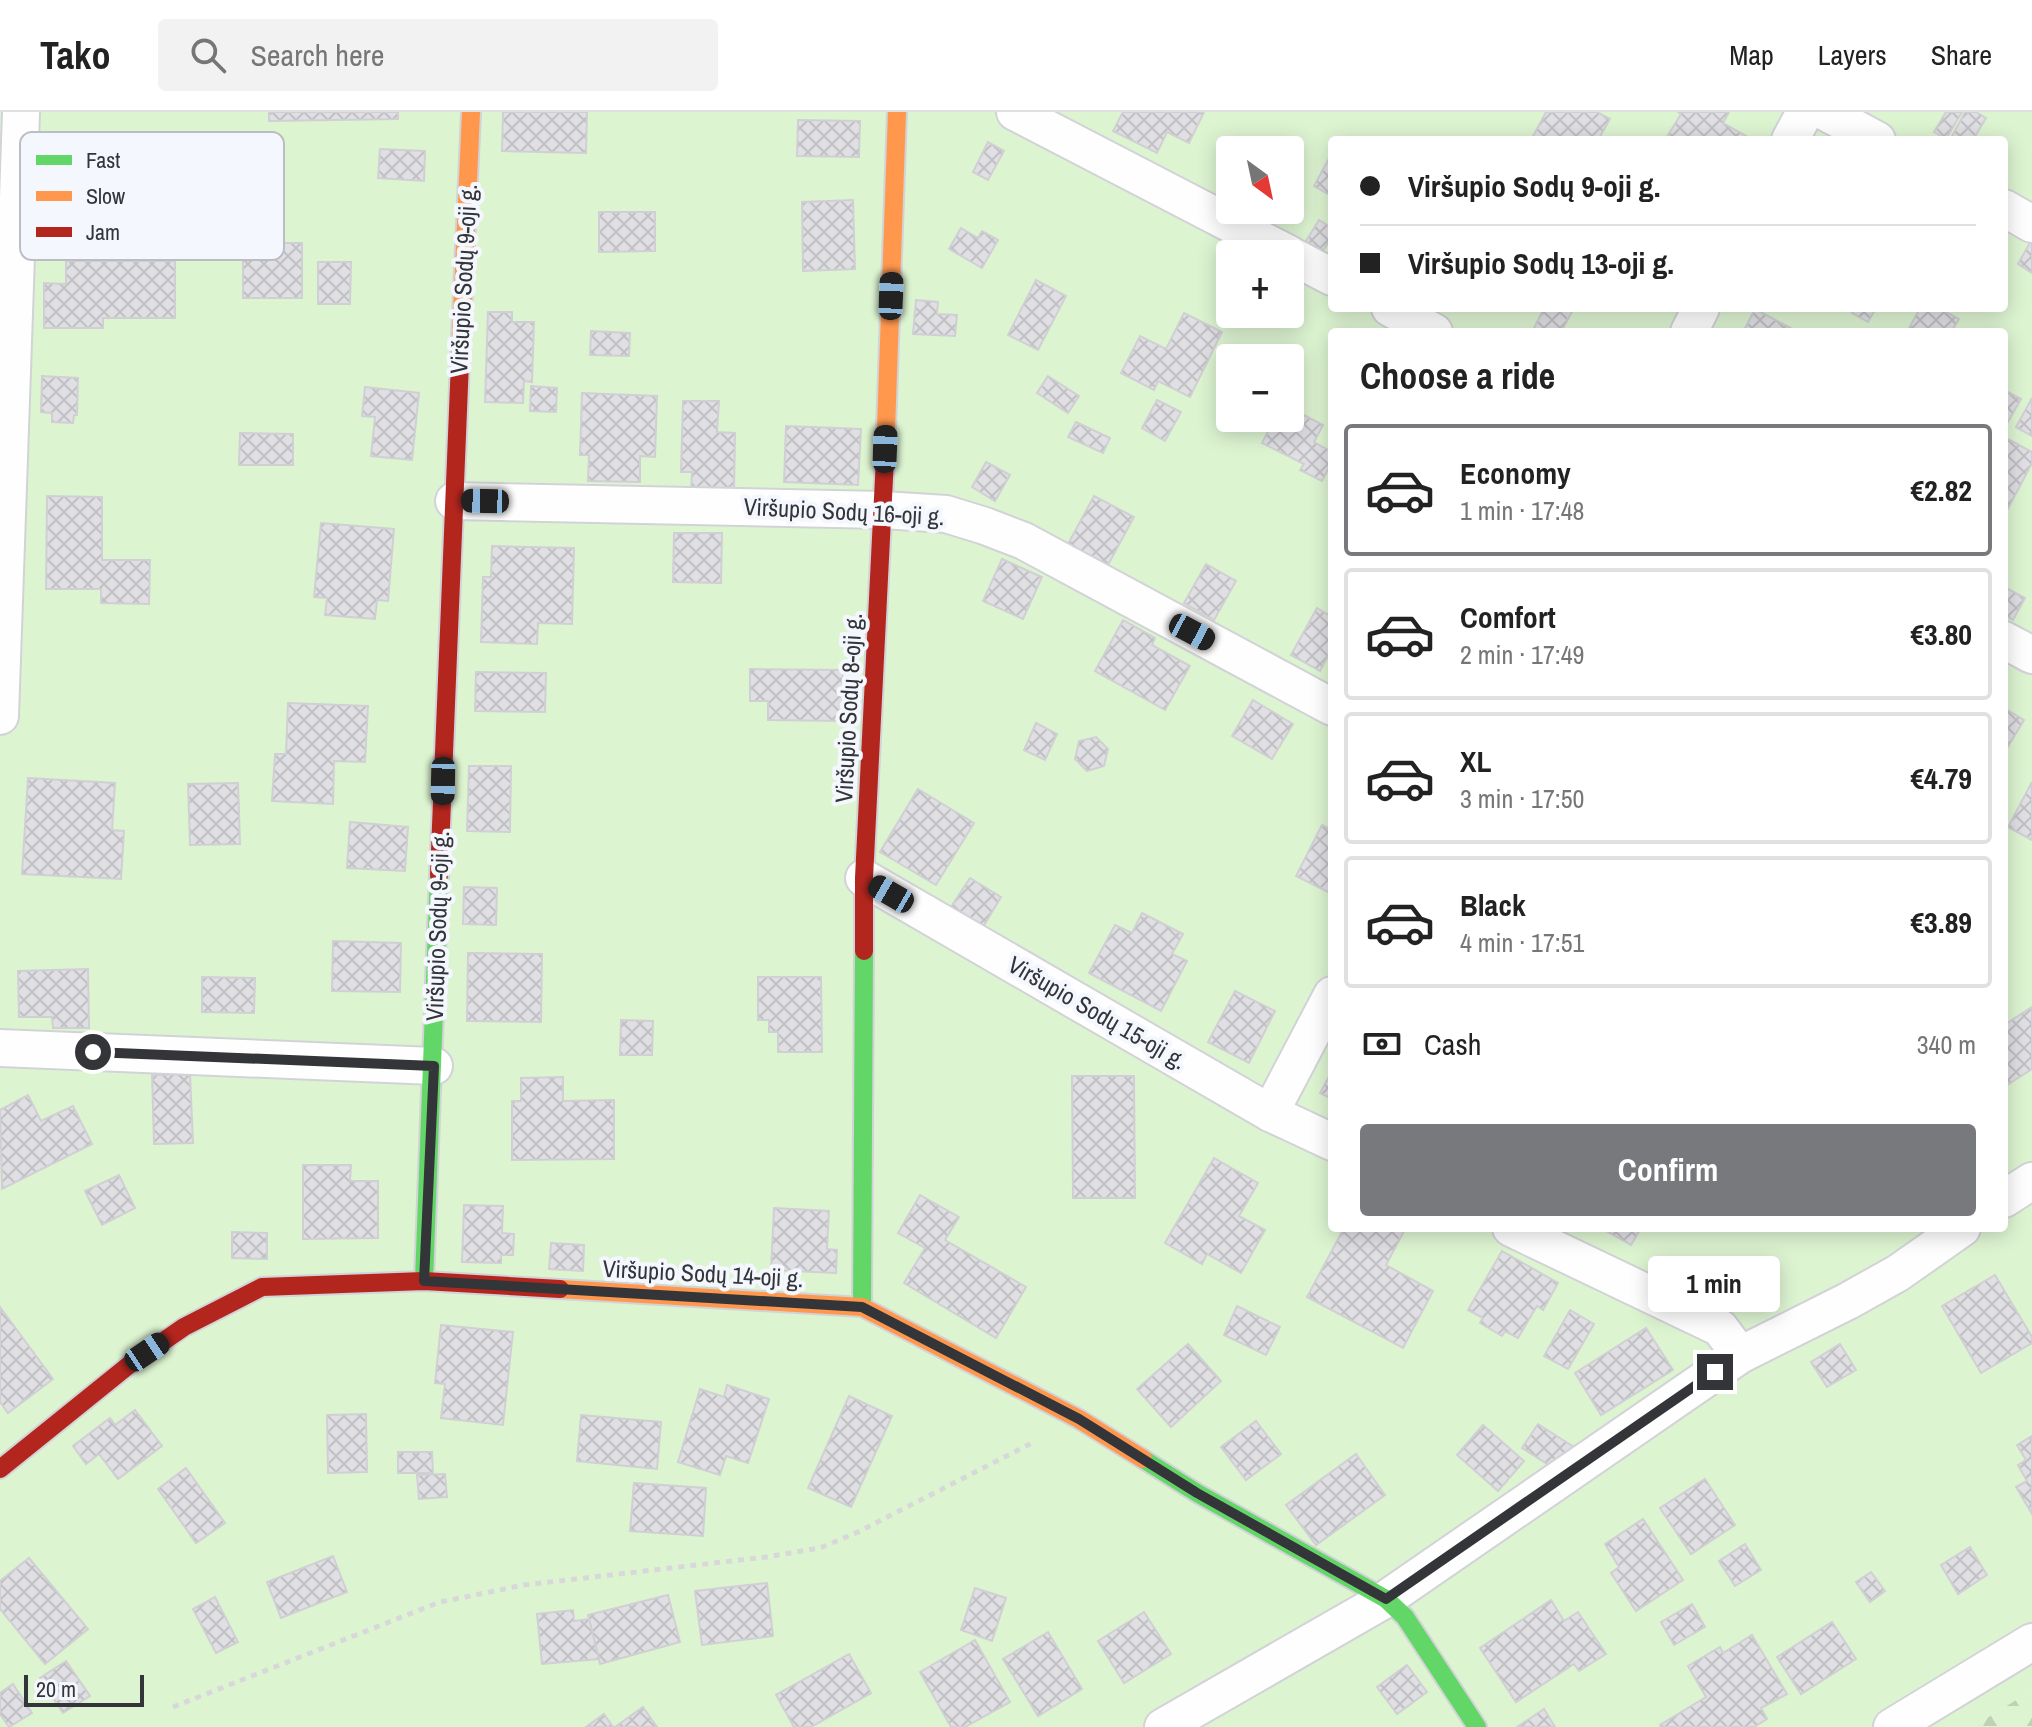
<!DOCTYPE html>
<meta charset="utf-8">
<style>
body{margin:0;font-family:"Archivo Narrow",sans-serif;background:#f2f2f2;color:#222;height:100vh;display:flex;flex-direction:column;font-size:30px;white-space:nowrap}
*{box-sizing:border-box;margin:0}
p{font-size:26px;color:#767676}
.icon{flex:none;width:44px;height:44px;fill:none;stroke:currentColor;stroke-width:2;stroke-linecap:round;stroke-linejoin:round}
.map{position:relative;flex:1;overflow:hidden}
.details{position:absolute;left:1328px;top:216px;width:680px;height:904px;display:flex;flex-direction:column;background:#fff;border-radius:8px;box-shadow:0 4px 20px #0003}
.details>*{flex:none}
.guide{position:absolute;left:1328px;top:24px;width:680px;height:176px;border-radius:8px;box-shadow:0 4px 20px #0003;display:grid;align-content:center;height:176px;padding:0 32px;background:#fff}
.needle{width:52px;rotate:147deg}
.controls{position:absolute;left:1216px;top:24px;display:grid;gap:16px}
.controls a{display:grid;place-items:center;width:88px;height:88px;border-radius:8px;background:#fff;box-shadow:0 4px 20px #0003;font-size:40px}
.scale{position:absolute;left:24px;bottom:20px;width:120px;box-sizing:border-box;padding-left:8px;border:4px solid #343538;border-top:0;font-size:22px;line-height:28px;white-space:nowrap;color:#343538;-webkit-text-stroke:6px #f5f7ff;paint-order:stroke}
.end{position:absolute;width:36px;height:36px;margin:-18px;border:10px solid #343538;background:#fff;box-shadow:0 0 0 4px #fff}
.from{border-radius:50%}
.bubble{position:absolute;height:56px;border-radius:8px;background:#fff;box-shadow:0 4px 20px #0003;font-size:26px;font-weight:700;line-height:56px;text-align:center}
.car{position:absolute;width:24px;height:48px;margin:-24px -12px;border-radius:10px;box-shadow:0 0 6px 2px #0007;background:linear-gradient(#222 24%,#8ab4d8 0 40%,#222 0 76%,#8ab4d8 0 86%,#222 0)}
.guide b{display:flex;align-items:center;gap:28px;height:76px;font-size:30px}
.guide b+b{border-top:2px solid #e0e0e0}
.guide i{width:20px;height:20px;background:#222}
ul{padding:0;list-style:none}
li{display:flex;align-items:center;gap:24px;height:132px;margin:0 16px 12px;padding:0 16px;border:4px solid #e0e0e0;border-radius:8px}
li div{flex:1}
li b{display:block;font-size:30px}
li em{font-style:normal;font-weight:700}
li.on{border-color:#78797d}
li>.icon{width:72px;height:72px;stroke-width:1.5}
h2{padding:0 32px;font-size:36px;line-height:96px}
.pay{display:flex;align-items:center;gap:20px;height:88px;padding:0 32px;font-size:30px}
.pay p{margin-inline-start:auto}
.button{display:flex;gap:16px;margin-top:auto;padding:16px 32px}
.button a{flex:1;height:92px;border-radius:8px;background:#78797d;color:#fff;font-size:32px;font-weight:700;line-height:92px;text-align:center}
header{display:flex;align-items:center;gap:48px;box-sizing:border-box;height:112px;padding:0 40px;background:#fff;border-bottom:2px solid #e0e0e0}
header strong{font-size:38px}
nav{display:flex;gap:44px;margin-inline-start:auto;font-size:28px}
.search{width:560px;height:72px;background:#f2f2f2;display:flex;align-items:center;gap:20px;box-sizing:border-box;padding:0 28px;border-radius:8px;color:#767676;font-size:30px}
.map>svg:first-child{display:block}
</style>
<header>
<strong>Tako</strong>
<div class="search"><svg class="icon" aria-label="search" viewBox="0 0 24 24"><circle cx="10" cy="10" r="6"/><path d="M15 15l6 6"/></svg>Search here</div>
<nav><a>Map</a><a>Layers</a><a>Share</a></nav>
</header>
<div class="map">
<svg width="2032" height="1615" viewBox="0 0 2032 1615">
<defs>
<pattern id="forest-firs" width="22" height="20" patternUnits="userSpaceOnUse" patternTransform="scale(2)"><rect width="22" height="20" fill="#ddf4d1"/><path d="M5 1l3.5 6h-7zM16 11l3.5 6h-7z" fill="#bed2b4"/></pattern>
<pattern id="building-cross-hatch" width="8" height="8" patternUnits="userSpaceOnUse" patternTransform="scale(2)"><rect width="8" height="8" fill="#e0e0e4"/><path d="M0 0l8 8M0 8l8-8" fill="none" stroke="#c1c1c4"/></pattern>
</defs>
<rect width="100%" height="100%" fill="#f7f8fd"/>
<!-- forest -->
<polygon fill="url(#forest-firs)" points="2032,1578 2032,1615 1972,1615"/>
<!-- garden -->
<path fill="#ddf4d1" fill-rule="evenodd" d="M0 0H2032V1578L1972 1615H0ZM1332 28H2004V196H1332ZM1230 38H1290V98H1230ZM1230 142H1290V202H1230ZM1332 220H2004V1116H1332ZM1230 246H1290V306H1230Z"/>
<!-- building -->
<g fill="url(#building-cross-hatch)" stroke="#d0d0d4" stroke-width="2">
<polygon points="269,0 398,0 398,7 269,9"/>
<polygon points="503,0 587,0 586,41 502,39"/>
<polygon points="1123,0 1204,0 1189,31 1167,20 1157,41 1113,19"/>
<polygon points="1546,0 1597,0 1610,7 1598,28 1531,28"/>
<polygon points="1678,0 1729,0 1723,11 1746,24 1744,28 1665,28 1681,2"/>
<polygon points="1946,0 1962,0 1946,27 1934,20"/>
<polygon points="1965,0 1976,0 1986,6 1973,28 1950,28"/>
<polygon points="798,8 860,9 859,45 797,44"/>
<polygon points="988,30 1004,39 988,68 973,60"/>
<polygon points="380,37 425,39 424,69 378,66"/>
<polygon points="1332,41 1332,75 1328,82 1314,74"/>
<polygon points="1230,54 1230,78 1220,72"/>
<polygon points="853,88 855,157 803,159 802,90"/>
<polygon points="599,100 655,100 655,139 599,140"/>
<polygon points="1319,108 1332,116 1332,124 1323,139 1306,129"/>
<polygon points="961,116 978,126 982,119 998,128 982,156 949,137"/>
<polygon points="2032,127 2032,161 2018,152"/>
<rect x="243" y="131" width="59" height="55"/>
<polygon points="66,149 175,149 175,206 103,206 103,216 44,216 44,171 66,172"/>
<polygon points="318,150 351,150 350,192 318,192"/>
<polygon points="1036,168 1066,184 1038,238 1008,223"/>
<polygon points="916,188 938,190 937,202 957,203 955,224 913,222"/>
<polygon points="1544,196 1574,196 1561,220 1541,220 1534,216"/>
<polygon points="1855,196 1876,196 1868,210 1852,201"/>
<polygon points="1920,196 1939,196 1959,207 1951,220 1907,220"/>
<polygon points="1755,197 1798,220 1743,220"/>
<polygon points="488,200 512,200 512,210 534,210 532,270 524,269 523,291 485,290"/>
<polygon points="1184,201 1222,220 1190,285 1158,269 1154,278 1121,261 1140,224 1166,237"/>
<polygon points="591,219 630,221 629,244 590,243"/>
<polygon points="42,264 78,266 77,303 74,303 73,311 52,310 52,301 41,300"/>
<polygon points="1048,264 1079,284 1068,301 1037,281"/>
<polygon points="531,274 557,276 556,300 530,299"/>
<polygon points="365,275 419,281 412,348 371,344 375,305 362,304"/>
<polygon points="2004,278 2021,287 2008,310 2004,308"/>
<polygon points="582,281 657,284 655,345 640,344 640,370 588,369 589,343 580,343"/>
<polygon points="2032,286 2032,324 2016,315"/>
<polygon points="1157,288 1181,300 1165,329 1142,316"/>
<polygon points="683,289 719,289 717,320 735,321 734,381 691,380 692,360 681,360"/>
<polygon points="1290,296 1323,313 1314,330 1332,340 1332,350 1322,369 1300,358 1304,352 1262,331 1275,306 1290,306"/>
<polygon points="1076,310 1110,326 1103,341 1068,325"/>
<polygon points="786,314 861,317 858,373 784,370"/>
<polygon points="240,321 293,322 293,353 239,353"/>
<polygon points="2004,325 2032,340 2032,351 2004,404"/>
<polygon points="986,350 1010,363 995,389 972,375"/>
<polygon points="47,384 102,385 102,448 150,448 149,492 101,491 101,477 46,477"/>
<polygon points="1094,384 1134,405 1108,453 1068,432"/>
<polygon points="321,411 394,417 388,489 377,488 375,507 325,503 327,486 314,485"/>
<polygon points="674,421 722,421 721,471 673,470"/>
<polygon points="492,434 574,436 572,512 538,511 537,532 481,530 483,465 491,465"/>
<polygon points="1002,447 1042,465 1023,507 983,489"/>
<polygon points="1206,452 1236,469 1214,508 1184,491"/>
<polygon points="2004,475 2025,486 2013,508 2004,503"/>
<polygon points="1317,496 1332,505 1332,543 1329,542 1320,559 1291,543"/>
<polygon points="1123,508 1155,526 1152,533 1190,554 1165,598 1095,559"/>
<polygon points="750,557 843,558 842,609 768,608 768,589 750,589"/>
<polygon points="476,560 546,561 545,600 475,599"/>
<polygon points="1253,588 1293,612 1272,647 1232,624"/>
<polygon points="288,591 368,594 365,650 334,649 333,692 272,689 275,642 286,642"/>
<polygon points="2004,596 2024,608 2004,641"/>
<polygon points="1036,611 1057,622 1045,648 1024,638"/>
<polygon points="1096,625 1108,637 1104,654 1087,659 1075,647 1079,629"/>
<polygon points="469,654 511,654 510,720 467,719"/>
<polygon points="28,666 115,671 112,718 124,719 121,767 22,762"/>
<polygon points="2032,670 2032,728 2008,715"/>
<polygon points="238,671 240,732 190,733 188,672"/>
<polygon points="918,677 974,711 936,773 880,740"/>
<polygon points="350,710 408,715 405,759 347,756"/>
<polygon points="1322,713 1332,718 1332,782 1296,764"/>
<polygon points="970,766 1001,785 983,815 951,795"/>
<polygon points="464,775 497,776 496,813 463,812"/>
<polygon points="1142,801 1183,822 1172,842 1187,849 1161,899 1089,861 1115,813 1132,821"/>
<polygon points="333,829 401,831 400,880 332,879"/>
<polygon points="468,841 542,842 541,910 467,909"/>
<polygon points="88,857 89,916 53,916 52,905 19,905 18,859"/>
<polygon points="202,865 255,866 254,901 202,900"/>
<polygon points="758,865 821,865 822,940 778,940 778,920 769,920 769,908 758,908"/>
<polygon points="1235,879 1275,899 1249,951 1208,930"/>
<polygon points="2032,895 2032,957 2004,975 2004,913"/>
<polygon points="621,908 653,909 652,943 620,943"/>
<polygon points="1332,959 1332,987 1320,981"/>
<polygon points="190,962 193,1031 154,1032 152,963"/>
<polygon points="1072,964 1134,964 1135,1086 1073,1086"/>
<polygon points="563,965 563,989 614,988 614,1047 512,1048 512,989 521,989 521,966"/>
<polygon points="28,983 41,1009 73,994 92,1032 2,1077 0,998"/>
<polygon points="1214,1046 1258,1071 1239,1104 1265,1118 1241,1161 1207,1142 1202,1152 1165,1131"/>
<polygon points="303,1053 351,1053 350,1069 378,1069 378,1126 303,1127"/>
<polygon points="119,1063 135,1096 102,1113 85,1079"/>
<polygon points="920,1083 959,1105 945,1128 1026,1175 996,1226 904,1171 925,1136 898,1121"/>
<polygon points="464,1093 503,1094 502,1121 514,1122 513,1143 501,1143 501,1151 462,1150"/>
<polygon points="774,1096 829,1099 827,1137 837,1138 836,1161 771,1158"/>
<polygon points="1344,1116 1400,1116 1404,1119 1386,1153 1433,1179 1403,1236 1307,1185"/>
<polygon points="1601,1116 1641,1116 1631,1133"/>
<polygon points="232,1120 267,1121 267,1147 232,1146"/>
<polygon points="551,1131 584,1133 583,1159 549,1157"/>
<polygon points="1502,1139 1558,1171 1543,1198 1537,1194 1518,1226 1505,1219 1502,1224 1480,1211 1483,1206 1468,1198"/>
<polygon points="1995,1163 2032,1225 2032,1231 1981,1261 1942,1194"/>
<polygon points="1237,1194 1280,1215 1266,1243 1224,1223"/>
<polygon points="0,1195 53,1267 8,1301 0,1290"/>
<polygon points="1570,1198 1594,1212 1568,1257 1544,1244"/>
<polygon points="441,1213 513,1220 503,1313 441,1306 445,1272 435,1271"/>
<polygon points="1646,1216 1673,1258 1601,1303 1575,1261"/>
<polygon points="1188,1232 1221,1269 1171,1315 1137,1277"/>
<polygon points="1840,1232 1856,1258 1827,1275 1811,1250"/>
<polygon points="727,1273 769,1287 748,1351 726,1344 720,1363 678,1350 700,1277 724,1285"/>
<polygon points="849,1284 892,1304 851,1395 808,1376"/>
<polygon points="135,1298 162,1334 118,1367 99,1342 86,1352 73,1334 110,1306 115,1313"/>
<polygon points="366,1302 367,1360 328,1361 327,1303"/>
<polygon points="581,1303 661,1310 657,1357 577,1349"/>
<polygon points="1256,1309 1281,1342 1246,1368 1221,1335"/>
<polygon points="1538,1312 1577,1337 1552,1355 1522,1336"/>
<polygon points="1483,1313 1524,1349 1498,1379 1457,1343"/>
<polygon points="2032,1324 2032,1402 2016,1375 2027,1369 2018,1353 2026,1348 2017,1333"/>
<polygon points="398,1340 432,1340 433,1361 398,1361"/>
<polygon points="1356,1342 1385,1383 1316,1433 1286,1393"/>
<polygon points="186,1356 225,1411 196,1431 158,1377"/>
<polygon points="445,1362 447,1385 419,1387 417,1363"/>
<polygon points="1705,1367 1735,1413 1691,1442 1660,1396"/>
<polygon points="634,1371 706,1376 703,1424 630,1419"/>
<polygon points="1643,1407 1683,1468 1636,1499 1611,1461 1619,1455 1605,1432"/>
<polygon points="1745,1432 1761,1458 1735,1474 1719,1449"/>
<polygon points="1970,1435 1987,1463 1958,1482 1941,1453"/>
<polygon points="333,1444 347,1480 281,1506 267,1470"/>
<polygon points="29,1446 88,1517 45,1552 0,1497 0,1469"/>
<polygon points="1871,1460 1885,1479 1870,1490 1856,1470"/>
<polygon points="767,1471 773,1524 702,1533 695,1479"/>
<polygon points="975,1476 1006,1486 992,1529 961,1518"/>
<polygon points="668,1483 680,1530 600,1552 588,1503"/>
<polygon points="215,1485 238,1530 216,1541 193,1497"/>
<polygon points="1551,1488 1564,1509 1578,1500 1606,1542 1579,1559 1574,1552 1516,1590 1480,1536"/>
<polygon points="1692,1492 1705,1515 1674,1533 1661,1510"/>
<polygon points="573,1498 574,1509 589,1507 599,1547 542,1552 537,1502"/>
<polygon points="1144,1500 1171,1542 1124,1571 1098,1529"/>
<polygon points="1832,1510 1856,1547 1801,1582 1777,1545"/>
<polygon points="1048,1520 1082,1577 1038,1604 1003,1547"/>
<polygon points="1752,1523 1787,1582 1761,1596 1767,1607 1754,1615 1661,1615 1660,1613 1706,1585 1688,1554 1720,1535 1723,1541"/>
<polygon points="975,1528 1010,1590 965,1615 951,1615 920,1560"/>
<polygon points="849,1542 871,1581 811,1615 794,1615 776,1583"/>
<polygon points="66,1549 90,1584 63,1601 40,1566"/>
<polygon points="1407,1553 1427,1580 1397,1602 1377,1575"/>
<polygon points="13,1572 32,1601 9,1615 0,1602 0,1581"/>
<polygon points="643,1595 657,1615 615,1615"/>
<polygon points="1544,1597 1555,1615 1517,1615"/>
<polygon points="604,1602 613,1615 586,1615"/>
</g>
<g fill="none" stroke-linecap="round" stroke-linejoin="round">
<!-- street casing -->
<g stroke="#d2d3d7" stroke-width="40">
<g id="street">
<polyline points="1015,0 1289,142"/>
<polyline points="1825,0 1877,28"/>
<polyline points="1790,28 1805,0"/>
<polyline points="2004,96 2032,112"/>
<polyline points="1290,143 1332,165"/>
<polyline points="1390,196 1434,220"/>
<polyline points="1689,220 1701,196"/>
<polyline points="454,389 883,398 946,402 985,414 1024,429 1332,595"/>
<polyline points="2004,528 2032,543"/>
<polyline points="0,604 21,0"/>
<polyline points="864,766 1270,1001 1332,1030"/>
<polyline points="0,936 434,954"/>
<polyline points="1270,1001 1332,883"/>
<polyline points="2004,1087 2032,1069"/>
<polyline points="1511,1116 1720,1216 1740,1243"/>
<polyline points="1163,1615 1386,1487 1740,1243 1848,1189 1898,1161 1962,1116"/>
<polyline points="1892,1615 2032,1530"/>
</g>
</g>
<!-- fast casing -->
<g stroke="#d2d3d7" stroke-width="22">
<g id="fast">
<polyline points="424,1169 439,763"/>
<polyline points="862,1195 864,839"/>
<polyline points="1143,1347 1197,1381 1386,1487 1405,1505 1477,1615"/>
</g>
</g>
<!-- slow casing -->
<g stroke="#d2d3d7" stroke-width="22">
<g id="slow">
<polyline points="461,225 471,0"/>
<polyline points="885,346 897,0"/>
<polyline points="560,1177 862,1195 1079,1307 1143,1347"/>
</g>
</g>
<!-- jam casing -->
<g stroke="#d2d3d7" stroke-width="22">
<g id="jam">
<polyline points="439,763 461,225"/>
<polyline points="864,839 864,766 885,346"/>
<polyline points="0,1357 129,1253 184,1215 262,1175 424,1169 560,1177"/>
</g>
</g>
<!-- path -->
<polyline stroke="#d8d8da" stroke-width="5" stroke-dasharray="6 6" stroke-linecap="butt" points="173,1595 440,1490 524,1473 766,1445 820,1436 858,1420 1032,1331"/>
<!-- street -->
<use href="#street" stroke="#fefeff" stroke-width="36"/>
<!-- fast -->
<use href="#fast" stroke="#63d668" stroke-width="18"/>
<!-- slow -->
<use href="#slow" stroke="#ff974d" stroke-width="18"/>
<!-- jam -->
<use href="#jam" stroke="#b3261e" stroke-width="18"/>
</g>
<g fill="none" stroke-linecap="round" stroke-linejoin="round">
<!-- route -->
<polyline stroke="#343538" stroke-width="10" points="93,940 434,954 424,1169 862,1195 1079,1307 1197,1381 1386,1487 1715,1260"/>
</g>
<g text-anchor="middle" stroke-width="8" stroke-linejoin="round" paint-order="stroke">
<!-- street labels -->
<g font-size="24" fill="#343538" stroke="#f5f7ff">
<text transform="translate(464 167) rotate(-87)" y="8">Viršupio Sodų 9-oji g.</text>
<text transform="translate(844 400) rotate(3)" y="8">Viršupio Sodų 16-oji g.</text>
<text transform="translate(849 596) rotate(-87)" y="8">Viršupio Sodų 8-oji g.</text>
<text transform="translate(438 814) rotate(-88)" y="8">Viršupio Sodų 9-oji g.</text>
<text transform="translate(1097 901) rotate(30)" y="8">Viršupio Sodų 15-oji g.</text>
<text transform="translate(703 1162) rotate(3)" y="8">Viršupio Sodų 14-oji g.</text>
</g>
</g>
<!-- legend -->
<rect x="20" y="20" width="264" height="128" rx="12" fill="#f5f7ff" stroke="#bbbdc3" stroke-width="2"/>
<rect x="36" y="43" width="36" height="10" fill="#63d668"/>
<rect x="36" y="79" width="36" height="10" fill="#ff974d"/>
<rect x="36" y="115" width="36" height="10" fill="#b3261e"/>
<g font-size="22" fill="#343538">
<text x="86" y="56">Fast</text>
<text x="86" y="92">Slow</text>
<text x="86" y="128">Jam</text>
</g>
</svg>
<div class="controls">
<a><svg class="needle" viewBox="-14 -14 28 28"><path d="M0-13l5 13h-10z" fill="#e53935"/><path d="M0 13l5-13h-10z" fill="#767676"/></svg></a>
<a>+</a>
<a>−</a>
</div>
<div class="scale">20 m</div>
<i class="end from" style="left:93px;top:940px"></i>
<i class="end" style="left:1715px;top:1260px"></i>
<div class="bubble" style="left:1648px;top:1144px;width:132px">1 min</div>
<i class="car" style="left:891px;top:184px;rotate:2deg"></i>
<i class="car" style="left:885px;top:337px;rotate:2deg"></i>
<i class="car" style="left:485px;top:389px;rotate:271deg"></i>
<i class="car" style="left:1192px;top:520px;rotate:118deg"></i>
<i class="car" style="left:443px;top:669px;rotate:181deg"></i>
<i class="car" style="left:891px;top:782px;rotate:300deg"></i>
<i class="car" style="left:147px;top:1240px;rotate:56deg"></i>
<div class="guide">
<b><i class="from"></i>Viršupio Sodų 9-oji g.</b>
<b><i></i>Viršupio Sodų 13-oji g.</b>
</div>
<section class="details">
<h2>Choose a ride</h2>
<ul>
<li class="on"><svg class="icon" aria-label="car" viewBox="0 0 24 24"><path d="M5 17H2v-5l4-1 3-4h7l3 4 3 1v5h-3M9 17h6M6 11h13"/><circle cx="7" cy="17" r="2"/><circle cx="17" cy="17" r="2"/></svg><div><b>Economy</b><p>1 min · 17:48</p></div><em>€2.82</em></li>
<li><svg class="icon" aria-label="car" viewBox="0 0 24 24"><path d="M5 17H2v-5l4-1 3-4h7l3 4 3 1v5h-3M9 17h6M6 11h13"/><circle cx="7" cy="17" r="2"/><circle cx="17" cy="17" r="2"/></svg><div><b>Comfort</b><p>2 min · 17:49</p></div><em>€3.80</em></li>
<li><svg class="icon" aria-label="car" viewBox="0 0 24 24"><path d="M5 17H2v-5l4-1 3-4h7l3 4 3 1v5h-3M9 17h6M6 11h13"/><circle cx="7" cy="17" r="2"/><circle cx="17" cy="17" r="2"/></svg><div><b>XL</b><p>3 min · 17:50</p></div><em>€4.79</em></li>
<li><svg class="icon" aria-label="car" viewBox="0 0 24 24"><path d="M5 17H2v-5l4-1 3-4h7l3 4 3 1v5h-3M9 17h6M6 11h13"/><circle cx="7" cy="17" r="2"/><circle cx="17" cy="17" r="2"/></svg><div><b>Black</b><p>4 min · 17:51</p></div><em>€3.89</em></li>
</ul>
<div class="pay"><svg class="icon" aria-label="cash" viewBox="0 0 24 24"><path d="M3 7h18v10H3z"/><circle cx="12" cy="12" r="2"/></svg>Cash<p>340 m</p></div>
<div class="button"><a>Confirm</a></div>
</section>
</div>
